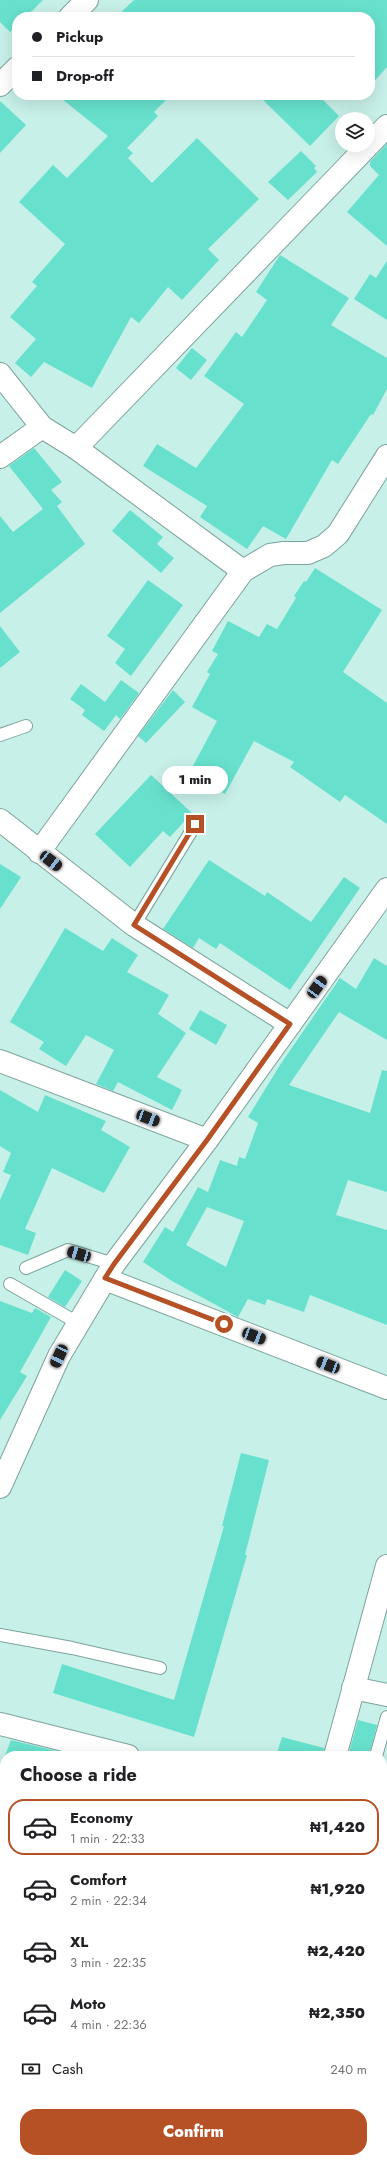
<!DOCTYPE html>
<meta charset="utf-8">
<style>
body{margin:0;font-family:Jost,sans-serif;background:#f6f6f6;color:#202124;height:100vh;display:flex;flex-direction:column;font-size:15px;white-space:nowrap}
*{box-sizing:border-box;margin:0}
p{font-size:13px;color:#757577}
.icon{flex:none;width:22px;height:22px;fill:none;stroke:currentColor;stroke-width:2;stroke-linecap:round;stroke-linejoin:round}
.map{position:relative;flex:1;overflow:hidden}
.drawer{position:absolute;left:0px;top:1751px;width:387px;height:412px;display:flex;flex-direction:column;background:#fff;border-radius:16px 16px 0 0;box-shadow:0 4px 16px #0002}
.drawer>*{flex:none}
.hud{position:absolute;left:12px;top:12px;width:363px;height:88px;border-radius:16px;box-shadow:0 4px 16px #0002;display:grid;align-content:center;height:88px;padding:0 20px;background:#fff}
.tools{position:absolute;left:335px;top:112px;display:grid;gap:8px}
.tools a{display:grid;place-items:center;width:40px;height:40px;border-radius:50%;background:#fff;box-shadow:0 4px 16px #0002;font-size:20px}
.end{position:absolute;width:18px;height:18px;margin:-9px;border:5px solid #b65025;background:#fff;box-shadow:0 0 0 2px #fff}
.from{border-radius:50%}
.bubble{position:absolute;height:28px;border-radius:14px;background:#fff;box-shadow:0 4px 16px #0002;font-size:13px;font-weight:800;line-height:28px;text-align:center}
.car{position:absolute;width:12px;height:24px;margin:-12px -6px;border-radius:5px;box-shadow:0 0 3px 1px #0007;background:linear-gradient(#222 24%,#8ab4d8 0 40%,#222 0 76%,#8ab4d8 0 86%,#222 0)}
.hud b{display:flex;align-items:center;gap:14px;height:38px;font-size:15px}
.hud b+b{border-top:1px solid #e0e0e0}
.hud i{width:10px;height:10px;background:#202124}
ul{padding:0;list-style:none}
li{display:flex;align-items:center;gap:12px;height:56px;margin:0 8px 6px;padding:0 12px;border:2px solid transparent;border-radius:16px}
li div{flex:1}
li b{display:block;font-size:15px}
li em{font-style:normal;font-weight:800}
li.selected{border-color:#b65025}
li>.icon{width:36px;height:36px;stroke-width:1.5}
h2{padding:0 20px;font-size:18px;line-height:48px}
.pay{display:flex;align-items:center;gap:10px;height:44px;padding:0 20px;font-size:15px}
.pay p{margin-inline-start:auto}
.button{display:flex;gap:8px;margin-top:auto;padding:8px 20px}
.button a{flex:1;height:46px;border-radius:16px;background:#b65025;color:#fff;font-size:16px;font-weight:800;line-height:46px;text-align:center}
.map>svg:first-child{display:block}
</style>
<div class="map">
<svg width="387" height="2163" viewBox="0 0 387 2163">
<rect width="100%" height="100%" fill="#c7f0e8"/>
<!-- building -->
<g fill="#67e1cd" fill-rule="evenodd">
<polygon points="0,0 43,0 26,17 17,17 17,25 10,32 0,22"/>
<polygon points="134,0 387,0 387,67 370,86 370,17 116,17"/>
<polygon points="57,95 171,95 154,112 158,116 127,148 133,153 128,158 152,183 197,138 259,199 208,249 219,260 182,300 168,287 139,323 131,317 92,388 44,362 31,377 15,363 36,339 10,317 37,286 32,282 65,244 19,202 53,165 67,178 108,136"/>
<polygon points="258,95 318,95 339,116 310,146"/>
<polygon points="0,101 26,125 0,153"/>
<polygon points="387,144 387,246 347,212 379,175 370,166 370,162"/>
<polygon points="301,151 316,166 314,168 317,172 288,200 268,182"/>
<polygon points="280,255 349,298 331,325 387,358 387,389 373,415 371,414 338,464 332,460 286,539 263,526 247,549 200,517 207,506 143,466 157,444 196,468 244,404 204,376 236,332 242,337 267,300 256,292"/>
<polygon points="387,261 387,320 354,299 370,274 376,278"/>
<polygon points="192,348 207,360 191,380 176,368"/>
<polygon points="34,448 62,482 51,490 62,502 57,506 85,544 0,613 0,516 13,532 43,509 9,466"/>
<polygon points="130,510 163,537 157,544 174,558 161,573 112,531"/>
<polygon points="315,568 382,610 343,672 387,703 387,824 345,795 340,802 290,767 294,762 254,741 225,794 188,775 217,721 192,707 210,674 207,672 218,654 212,651 228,621 259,637 267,624 277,629 296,598 294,596 304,581 306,582"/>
<polygon points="148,580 183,605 131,676 115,663 125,649 107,636"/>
<polygon points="0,626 20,652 0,668"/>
<polygon points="121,680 139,693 120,719 116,715 104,731 82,715 85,710 70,699 81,684 105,702"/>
<polygon points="173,690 185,702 146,743 138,736"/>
<polygon points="151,775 192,813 170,837 163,831 130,867 95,834"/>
<polygon points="209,860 265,896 267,892 311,922 344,877 360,888 290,990 220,943 216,949 199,938 193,948 163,929"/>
<polygon points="0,864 21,877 0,909"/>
<polygon points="65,928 103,951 112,938 138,955 127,972 169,995 158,1014 186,1033 157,1077 182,1090 172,1110 118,1082 113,1091 96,1084 114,1050 86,1035 66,1066 39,1049 44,1042 10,1022"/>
<path d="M374 958 387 966V1040L339 1012 289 1085 370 1113 382 1070 387 1071V1192L348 1180 336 1215 387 1230V1325L310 1295 304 1312 267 1299 265 1305 248 1299 238 1317 172 1281 143 1262 165 1227 173 1232 198 1187 208 1192 220 1160 237 1166 239 1157 245 1159 258 1123 248 1117 280 1065 340 978 356 989ZM207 1207 244 1221 226 1267 186 1245Z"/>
<polygon points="200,1010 227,1025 216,1045 189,1029"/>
<polygon points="0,1090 38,1112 45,1095 106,1121 101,1130 130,1147 104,1193 52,1168 25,1229 36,1233 28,1255 0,1245 0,1200 11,1175 3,1172 11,1153 0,1146"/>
<polygon points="65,1270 82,1281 65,1307 48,1297"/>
<polygon points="0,1301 32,1313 35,1308 51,1317 20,1372 27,1376 0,1420"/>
<polygon points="241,1453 269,1460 245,1555 247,1555 194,1737 53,1693 62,1664 174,1700 224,1526 222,1526"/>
<polygon points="358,1720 377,1725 369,1756 348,1756"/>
<polygon points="282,1737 324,1748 323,1756 276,1756"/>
<polygon points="11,1740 56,1751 68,1756 5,1756"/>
</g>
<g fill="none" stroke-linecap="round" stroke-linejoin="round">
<!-- service casing -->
<g stroke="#7da49d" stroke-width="14">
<g id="service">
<polyline points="0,735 26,726"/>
<polyline points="134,925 195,825"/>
<polyline points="26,1268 68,1250 114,1264"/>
<polyline points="10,1284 78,1323"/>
<polyline points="0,1635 72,1648 160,1668"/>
<polyline points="376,1756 387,1717"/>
</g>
</g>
<!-- minor casing -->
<g stroke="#7da49d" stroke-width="24">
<g id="minor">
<polyline points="70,17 87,0"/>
<polyline points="0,85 17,68"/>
<polyline points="0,374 42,427 76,448 243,571"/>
<polyline points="76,448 387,126"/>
<polyline points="0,457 42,427"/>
<polyline points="0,820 134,925 290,1024"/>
<polyline points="39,852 243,571 270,555 284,553 308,553 324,546 338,534 387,456"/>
<polyline points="0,1061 207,1140"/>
<polyline points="105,1279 387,1388"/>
<polyline points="0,1487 59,1356 114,1264 207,1140 387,889"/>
<polyline points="353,1688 387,1695"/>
<polyline points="0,1724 128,1756"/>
<polyline points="335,1756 387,1566"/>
<polyline points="0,1944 5,1945"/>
<polyline points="382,1999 387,1998"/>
<polyline points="41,2158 44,2163"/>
<polyline points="247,2158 247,2163"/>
<polyline points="165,2163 175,2158"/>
</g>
</g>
<!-- service -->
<use href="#service" stroke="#fff" stroke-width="12"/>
<!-- minor -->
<use href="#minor" stroke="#fff" stroke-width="22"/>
</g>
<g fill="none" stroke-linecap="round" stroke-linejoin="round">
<!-- route -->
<polyline stroke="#b65025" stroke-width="5" points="195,824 134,925 290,1024 207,1140 114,1264 105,1278 224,1324"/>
</g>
</svg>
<div class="tools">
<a><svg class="icon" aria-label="layers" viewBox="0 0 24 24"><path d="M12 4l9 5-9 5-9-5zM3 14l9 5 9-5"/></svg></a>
</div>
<i class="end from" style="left:224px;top:1324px"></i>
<i class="end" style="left:195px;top:824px"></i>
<div class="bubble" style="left:162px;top:766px;width:66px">1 min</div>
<i class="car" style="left:51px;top:861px;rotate:128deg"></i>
<i class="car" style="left:317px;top:987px;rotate:36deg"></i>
<i class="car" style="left:148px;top:1118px;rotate:111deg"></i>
<i class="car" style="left:79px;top:1254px;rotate:286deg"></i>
<i class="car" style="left:254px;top:1336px;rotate:111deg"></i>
<i class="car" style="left:59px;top:1356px;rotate:205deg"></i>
<i class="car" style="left:328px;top:1365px;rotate:291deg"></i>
<div class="hud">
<b><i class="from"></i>Pickup</b>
<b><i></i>Drop-off</b>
</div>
<section class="drawer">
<h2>Choose a ride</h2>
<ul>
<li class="selected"><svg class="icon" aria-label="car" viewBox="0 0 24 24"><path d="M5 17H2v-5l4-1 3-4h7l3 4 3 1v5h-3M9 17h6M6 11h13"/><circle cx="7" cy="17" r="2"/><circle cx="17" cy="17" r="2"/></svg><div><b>Economy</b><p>1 min · 22:33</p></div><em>₦1,420</em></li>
<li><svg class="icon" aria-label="car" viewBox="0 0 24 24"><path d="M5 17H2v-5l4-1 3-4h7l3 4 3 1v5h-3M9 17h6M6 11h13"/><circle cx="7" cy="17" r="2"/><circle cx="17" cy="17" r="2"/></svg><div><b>Comfort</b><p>2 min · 22:34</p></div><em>₦1,920</em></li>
<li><svg class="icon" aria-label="car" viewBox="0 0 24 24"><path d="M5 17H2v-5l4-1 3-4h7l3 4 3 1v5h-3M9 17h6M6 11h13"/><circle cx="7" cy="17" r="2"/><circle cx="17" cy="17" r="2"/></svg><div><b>XL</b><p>3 min · 22:35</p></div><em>₦2,420</em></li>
<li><svg class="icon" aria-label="car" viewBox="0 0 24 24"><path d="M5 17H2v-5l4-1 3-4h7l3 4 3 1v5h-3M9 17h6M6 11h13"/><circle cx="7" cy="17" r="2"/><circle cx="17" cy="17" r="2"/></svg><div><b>Moto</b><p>4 min · 22:36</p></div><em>₦2,350</em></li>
</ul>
<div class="pay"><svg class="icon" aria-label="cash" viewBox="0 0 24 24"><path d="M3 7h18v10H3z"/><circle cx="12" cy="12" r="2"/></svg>Cash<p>240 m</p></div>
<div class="button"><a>Confirm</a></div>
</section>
</div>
